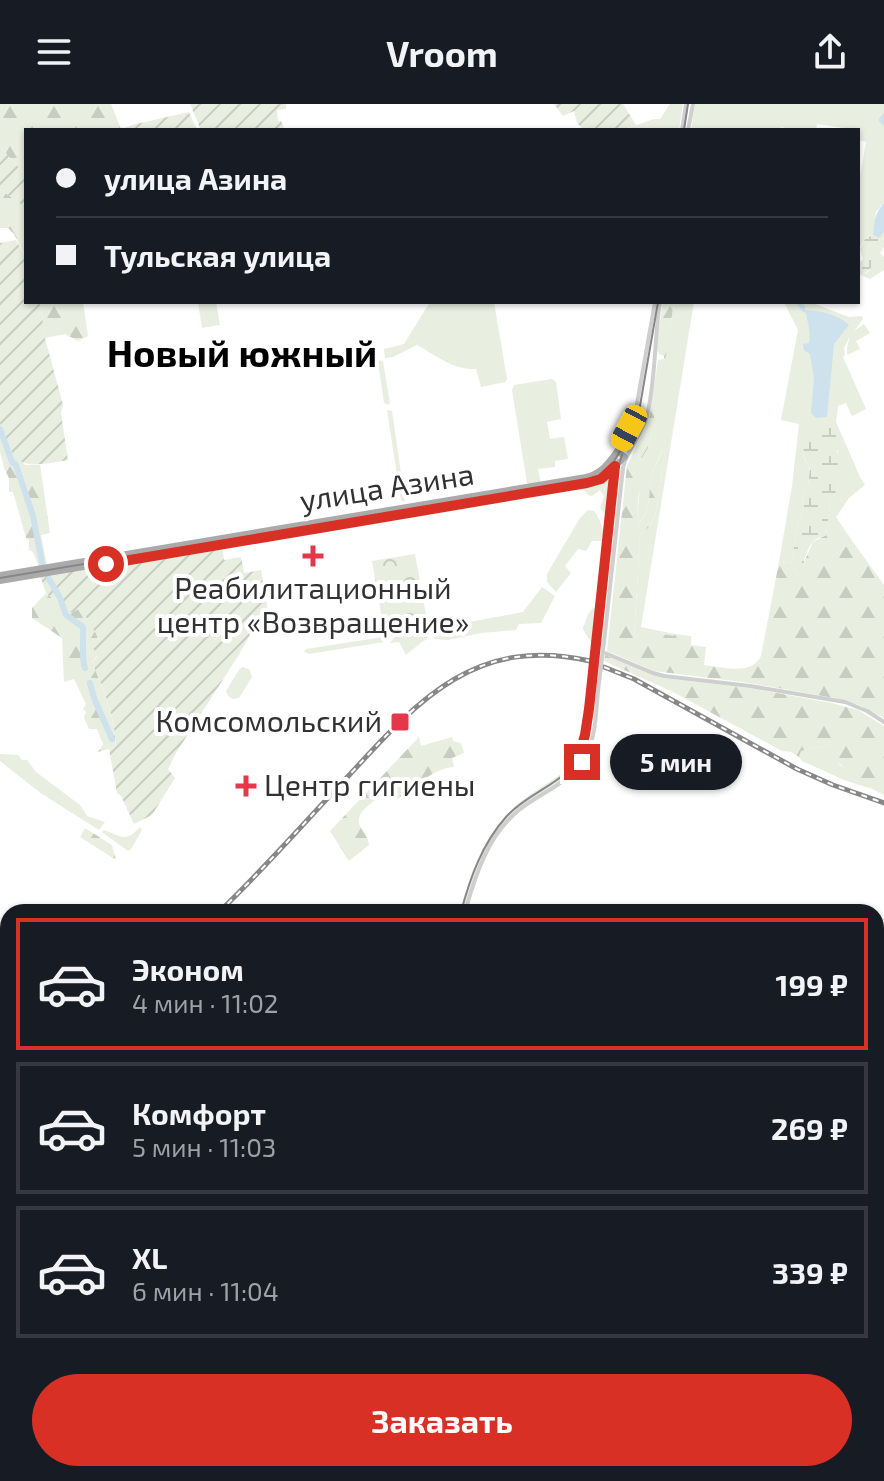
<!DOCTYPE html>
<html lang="ru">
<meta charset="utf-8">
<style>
body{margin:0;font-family:"Exo 2",sans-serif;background:#242831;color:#f1f3f6;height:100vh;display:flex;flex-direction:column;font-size:30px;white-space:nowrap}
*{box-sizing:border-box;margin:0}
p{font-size:26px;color:#9ea1a6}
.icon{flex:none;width:44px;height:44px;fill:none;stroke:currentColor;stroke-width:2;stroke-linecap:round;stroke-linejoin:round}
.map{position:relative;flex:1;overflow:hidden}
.drawer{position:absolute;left:0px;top:800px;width:884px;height:578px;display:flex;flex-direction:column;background:#171b24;border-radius:24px 24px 0 0;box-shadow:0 2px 6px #0004}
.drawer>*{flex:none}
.hud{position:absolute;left:24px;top:24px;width:836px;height:176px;border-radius:0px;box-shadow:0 2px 6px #0004;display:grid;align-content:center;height:176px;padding:0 32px;background:#171b24}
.end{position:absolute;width:36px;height:36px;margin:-18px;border:10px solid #d93025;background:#fff;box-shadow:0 0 0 4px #fff}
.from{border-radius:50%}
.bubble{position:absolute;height:56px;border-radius:28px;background:#171b24;box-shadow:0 2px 6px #0004;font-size:26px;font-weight:700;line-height:56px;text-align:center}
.car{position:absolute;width:24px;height:48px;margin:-24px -12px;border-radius:10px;box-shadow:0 0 6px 2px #0007;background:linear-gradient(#f5c518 24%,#345 0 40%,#f5c518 0 76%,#345 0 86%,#f5c518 0)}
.hud b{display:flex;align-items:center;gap:28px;height:76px;font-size:30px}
.hud b+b{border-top:2px solid #363941}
.hud i{width:20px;height:20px;background:#f1f3f6}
ul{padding:14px 0 0;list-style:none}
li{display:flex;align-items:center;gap:24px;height:132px;margin:0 16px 12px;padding:0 16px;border:4px solid #363941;border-radius:0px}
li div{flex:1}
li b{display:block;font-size:30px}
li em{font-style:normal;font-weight:700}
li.on{border-color:#d93025}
li>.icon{width:72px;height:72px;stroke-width:1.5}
.cta{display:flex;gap:16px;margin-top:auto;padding:16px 32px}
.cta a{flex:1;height:92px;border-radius:48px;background:#d93025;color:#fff;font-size:32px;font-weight:700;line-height:92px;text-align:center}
header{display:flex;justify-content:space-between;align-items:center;height:104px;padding:0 32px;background:#171b24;font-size:36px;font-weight:700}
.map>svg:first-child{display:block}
</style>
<header><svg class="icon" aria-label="menu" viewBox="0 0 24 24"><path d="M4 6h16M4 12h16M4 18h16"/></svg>Vroom<svg class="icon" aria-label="share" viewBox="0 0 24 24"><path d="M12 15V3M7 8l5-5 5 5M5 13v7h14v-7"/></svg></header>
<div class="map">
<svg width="884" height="1377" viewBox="0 0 884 1377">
<defs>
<pattern id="forest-firs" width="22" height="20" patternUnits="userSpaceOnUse" patternTransform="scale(2)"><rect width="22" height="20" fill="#e8eee0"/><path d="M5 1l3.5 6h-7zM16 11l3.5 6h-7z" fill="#c7cdc1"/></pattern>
<pattern id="wetland-marsh" width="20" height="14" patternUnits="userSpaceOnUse" patternTransform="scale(2)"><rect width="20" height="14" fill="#e8eee0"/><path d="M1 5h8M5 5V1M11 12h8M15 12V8" fill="none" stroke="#c7cdc1"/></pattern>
<pattern id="park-crowns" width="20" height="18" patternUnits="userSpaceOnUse" patternTransform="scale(2)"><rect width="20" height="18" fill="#e8eee0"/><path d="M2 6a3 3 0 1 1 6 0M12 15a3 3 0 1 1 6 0" fill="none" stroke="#c7cdc1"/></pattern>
<pattern id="garden-furrows" width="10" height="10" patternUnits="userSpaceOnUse" patternTransform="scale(2)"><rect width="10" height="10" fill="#e8eee0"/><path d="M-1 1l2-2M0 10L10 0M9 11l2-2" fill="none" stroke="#c7cdc1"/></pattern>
</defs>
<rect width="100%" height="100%" fill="#fff"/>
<!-- grass -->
<g fill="#e8eee0">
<polygon points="670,0 683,0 679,26 622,26 654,15 660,15"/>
<polygon points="695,0 884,0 884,99 876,108 873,131 865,135 858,146 858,84 866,38 858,36 858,26 817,20 816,26 796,26 781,23 780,26 691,26"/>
<path d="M884 134V143L880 149 884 153V166L870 175 859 170 867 169C878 157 872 146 884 134Z"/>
<polygon points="198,198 216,198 220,221 202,224"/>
<path d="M430 198H494L507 275 505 278 481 283 476 265C453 266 437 252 417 241L393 253 385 254 384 245 404 240Z"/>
<path d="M674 198H694L641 523 675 530 674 532 642 547 637 543 634 536 640 431 649 423 655 413 665 347 662 346C660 354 654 362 652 370 647 387 653 408 638 419 636 398 644 378 640 357L648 344 669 230 666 229V224H670Z"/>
<polygon points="784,198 810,198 849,213 862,212 863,215 854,227 864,220 870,229 856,237 860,245 847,251 847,244 850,232 844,244 845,251 843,253 866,305 852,312 846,299 838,302 836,318 860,373 865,381 849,394 836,413 853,438 833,452 833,441 826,431 831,396 839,382 836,356 838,346 804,341 803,351 810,365 808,381 802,392 804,402 798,419 791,459 779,458 792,382 799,320 781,316 798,226"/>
<polygon points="381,256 383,258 390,299 388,301 384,299 378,258"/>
<polygon points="552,275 556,278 561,315 547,318 550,335 564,333 568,355 555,357 555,363 538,365 541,379 529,381 527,379 512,286 514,281"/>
<polygon points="387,306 392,307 405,397 401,397"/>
<polygon points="618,363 620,363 621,367 596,587 592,586"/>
<polygon points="613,368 608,412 607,413 600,404 604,392 600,386 592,392 588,391 581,383"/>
<path d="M588 406 594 407C601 416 604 426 604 437H592L586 447 578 445 565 462 571 469 556 488 547 478V470L580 414Z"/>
<polygon points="542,483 555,492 541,519 519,520 516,526 481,529 448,536 434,535 434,528 436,524 523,508"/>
<polygon points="424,526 428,532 427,535 422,538 406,551 399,538 390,539 397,530"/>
<polygon points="383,533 386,534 384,538 309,550 304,548 306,545"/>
<polygon points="242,563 249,565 252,573 239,594 233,595 228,592 226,587 239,566"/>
<polygon points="829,641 840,661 872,685 844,676 802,657 799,653 801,647"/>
<polygon points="0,650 18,651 22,656 27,656 36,668 80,701 87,712 105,718 99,726 42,690 0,657"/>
<path d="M567 665 569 668 563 675 525 699 491 739 477 764 464 808H460C471 767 486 726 520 698 535 686 553 677 567 665Z"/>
<path d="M140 723 142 726 131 745 128 747 102 728 104 726C121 732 126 739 140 723Z"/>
<polygon points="876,861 884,861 884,870 877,873 884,893 884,922 876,906"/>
<polygon points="8,947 8,986 0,994 0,959"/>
<polygon points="884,1012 884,1044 880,1048 880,1057 876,1057 876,1014 880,1014"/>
<polygon points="884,1085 884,1167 876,1168 876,1087"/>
</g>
<!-- forest -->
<g fill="url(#forest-firs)">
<polygon points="0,0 111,0 121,25 26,26 26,71 0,43"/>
<polygon points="0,85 26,104 26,154 14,130 8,124 0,124"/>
<polygon points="40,198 83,198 88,232 78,237 65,230 45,234"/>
<path d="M663 198H674L670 224H666V229L670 230 648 344 640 357 643 362 642 368 645 373C638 386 636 405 639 419 653 407 647 387 652 370 655 361 660 354 663 345L665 347 655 413 649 423 640 431 634 535 637 543 642 546 644 527 674 532 675 530 691 532V541L706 543 704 561C723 563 751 572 761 552L779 458 791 459 800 474 799 478 804 458 813 438 826 431 833 441V452L853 438 884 481V614L859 601 834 594 749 579 654 567 607 547 627 362 649 316 658 256 664 255V252L659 250 656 244Z"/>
<polygon points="0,319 6,337 25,361 40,361 50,429 41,431 47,461 39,463 33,448 29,446 29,436 26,434 13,388 9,388 9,374 4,364 0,348"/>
<path d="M46 489 70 509 81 504C91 520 109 541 92 558 104 587 115 612 116 643L98 648 103 640 97 625H89L84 614 86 608 83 605 86 600 74 575 64 578 62 534 32 514V504Z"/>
<polygon points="593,504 596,505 592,540 583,524 588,510"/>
<path d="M605 551 663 574 749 584 832 599 858 606 884 622V691C866 683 833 661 829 641L801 647 799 653 791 648 782 647 673 588 604 557Z"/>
<path d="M419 633 421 642 452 633 453 637 461 639 464 649 452 654 454 663C431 665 414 684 396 696L389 687C378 695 351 708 361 724 365 731 368 733 369 741L349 757 330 727Z"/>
<polygon points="85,724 112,741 116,756 80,733"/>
</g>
<!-- wetland -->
<g fill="url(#wetland-marsh)">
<path d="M884 128V134C870 149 881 166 858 171V160L863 155 860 145 865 135 873 131 879 134Z"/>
<path d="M821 321 833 325 836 331 839 382 831 396 826 431C822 433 816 434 813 438 806 446 801 462 804 472L798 481 800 474 791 459 798 419 804 402 802 392 808 381 810 365 803 350 804 341 802 330Z"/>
</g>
<!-- park -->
<polygon fill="url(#park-crowns)" points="415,450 427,517 423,523 384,529 379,497 387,496 386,486 377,486 372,457"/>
<!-- garden -->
<g fill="url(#garden-furrows)">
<polygon points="190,0 286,0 286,5 277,6 278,17 281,17 284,23 278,26 201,26"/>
<polygon points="554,0 623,0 636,21 622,26 584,26 577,19 574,7 563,12"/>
<polygon points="189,8 197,26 118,26 136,20"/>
<polygon points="0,43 26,71 26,104 0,85"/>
<path d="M16 136 26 154V198H40L45 234 63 301 61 309 68 356C22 364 15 366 0 319V139Z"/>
<path d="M222 442 224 456 241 453 244 469 261 466 268 507 260 509V512L240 549 176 649 168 665 175 674 152 711 134 720 121 692 117 689 109 645 116 643C115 612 104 586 92 558L97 553 92 541 99 535 81 504 70 509 46 489 40 472Z"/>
</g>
<!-- water -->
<g fill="#cde2ed">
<path d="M884 99V128L879 134 873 131C874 117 875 109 884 99Z"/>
<path d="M795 198H800L805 202V206C821 207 838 210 849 221L834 240 827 313 816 314 811 309 814 274 810 250 804 246 803 240 809 239C811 227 808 220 806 209L802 207Z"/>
</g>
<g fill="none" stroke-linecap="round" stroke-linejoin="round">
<!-- river -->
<g stroke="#cde2ed" stroke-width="6">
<polyline points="884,13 882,16 884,18"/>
<polyline points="0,325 12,358 16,361 33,412 42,459"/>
<path d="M49 475 60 494 66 511 83 523C84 535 81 554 85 564"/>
<polyline points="90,579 94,594 112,635"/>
<polyline points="435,1370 436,1377"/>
</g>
<!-- minor -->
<g stroke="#cfcfcf" stroke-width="4">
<polyline points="682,26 686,0"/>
<polyline points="688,26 693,0"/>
<polyline points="597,529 617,347 634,314 636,305 655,198"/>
<path d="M605 529 623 364C627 345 642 331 647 312 656 275 654 236 660 198"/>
<polyline points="605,549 653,569 664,572 750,582 845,598 867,607 884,618"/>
<polyline points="575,663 585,631 591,586"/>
<path d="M465 808C475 772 488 731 519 706 540 689 572 678 585 653 596 634 596 608 598 587"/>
<polyline points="0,1144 8,1140"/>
<polyline points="876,1170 884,1169"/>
<polyline points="725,1370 725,1377"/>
</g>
<!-- major -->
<g stroke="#aaa" stroke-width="6">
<path d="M0 471 586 373C601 369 608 360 617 347L625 353C613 364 604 375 587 379L0 477"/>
<polyline points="0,1272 8,1275"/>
<polyline points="263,1370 281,1377"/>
</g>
<!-- tram -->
<g stroke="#878787" stroke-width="2">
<polyline points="684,26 688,0"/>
<polyline points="0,474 594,375 610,364 637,319 658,198"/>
<path d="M461 808C470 774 482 740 506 713 528 688 567 679 582 649 586 639 588 629 590 619L618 365 622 351"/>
<polyline points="0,1139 8,1135"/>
</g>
<!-- rail casing -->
<g stroke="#878787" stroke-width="5">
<g id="rail">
<polyline points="604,563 634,575 797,665 833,681 884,699"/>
<path d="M219 808C262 767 301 722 342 679 414 601 472 530 590 557"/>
<polyline points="0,908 8,905"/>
</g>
</g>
<!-- rail -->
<use href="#rail" stroke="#fff" stroke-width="2" stroke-dasharray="6" stroke-linecap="butt"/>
<!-- minor-bridge -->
<g stroke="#cfcfcf" stroke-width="4">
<polyline points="591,586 597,529"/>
<polyline points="598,587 605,529"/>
</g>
</g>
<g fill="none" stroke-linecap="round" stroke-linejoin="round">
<!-- route -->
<polyline stroke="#d93025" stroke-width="10" points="106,460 587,379 601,375 615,362 589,605 585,631 575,665 582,658"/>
</g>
<!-- markers -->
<g fill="#e63649" stroke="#fff" stroke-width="3">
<path d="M309 440h8v8h8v8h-8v8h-8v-8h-8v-8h8z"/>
<rect x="390" y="608" width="20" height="20" rx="4"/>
<path d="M242 670h8v8h8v8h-8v8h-8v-8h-8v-8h8z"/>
</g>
<g text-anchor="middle" stroke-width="8" stroke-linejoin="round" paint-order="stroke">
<!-- street labels -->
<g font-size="30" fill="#323232" stroke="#fff">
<text transform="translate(387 384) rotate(-9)" y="10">улица Азина</text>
</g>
<!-- poi labels -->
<g font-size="30" fill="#323232" stroke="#fff">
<text x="313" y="495">Реабилитационный<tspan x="313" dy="34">центр «Возвращение»</tspan></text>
<text x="382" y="628" text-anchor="end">Комсомольский</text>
<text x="264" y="692" text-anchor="start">Центр гигиены</text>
</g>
<!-- district labels -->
<g font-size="38" font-weight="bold" fill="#000" stroke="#fff">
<text x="242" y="263">Новый южный</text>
</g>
</g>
</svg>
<i class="end from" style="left:106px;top:460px"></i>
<i class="end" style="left:582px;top:658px"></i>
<div class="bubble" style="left:610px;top:630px;width:132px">5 мин</div>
<i class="car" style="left:629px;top:324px;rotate:208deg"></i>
<div class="hud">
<b><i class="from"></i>улица Азина</b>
<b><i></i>Тульская улица</b>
</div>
<section class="drawer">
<ul>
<li class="on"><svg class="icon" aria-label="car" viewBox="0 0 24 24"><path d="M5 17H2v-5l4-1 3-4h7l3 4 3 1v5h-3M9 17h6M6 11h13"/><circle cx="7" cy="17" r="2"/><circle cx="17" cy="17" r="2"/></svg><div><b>Эконом</b><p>4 мин · 11:02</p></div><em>199 ₽</em></li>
<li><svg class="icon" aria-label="car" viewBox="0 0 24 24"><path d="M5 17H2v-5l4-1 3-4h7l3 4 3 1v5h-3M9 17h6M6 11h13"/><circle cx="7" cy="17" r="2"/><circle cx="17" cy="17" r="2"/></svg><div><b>Комфорт</b><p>5 мин · 11:03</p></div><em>269 ₽</em></li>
<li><svg class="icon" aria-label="car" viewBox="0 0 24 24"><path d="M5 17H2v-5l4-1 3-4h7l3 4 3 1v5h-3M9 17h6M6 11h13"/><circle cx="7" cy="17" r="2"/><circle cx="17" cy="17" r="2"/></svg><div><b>XL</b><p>6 мин · 11:04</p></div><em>339 ₽</em></li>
</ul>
<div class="cta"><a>Заказать</a></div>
</section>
</div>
